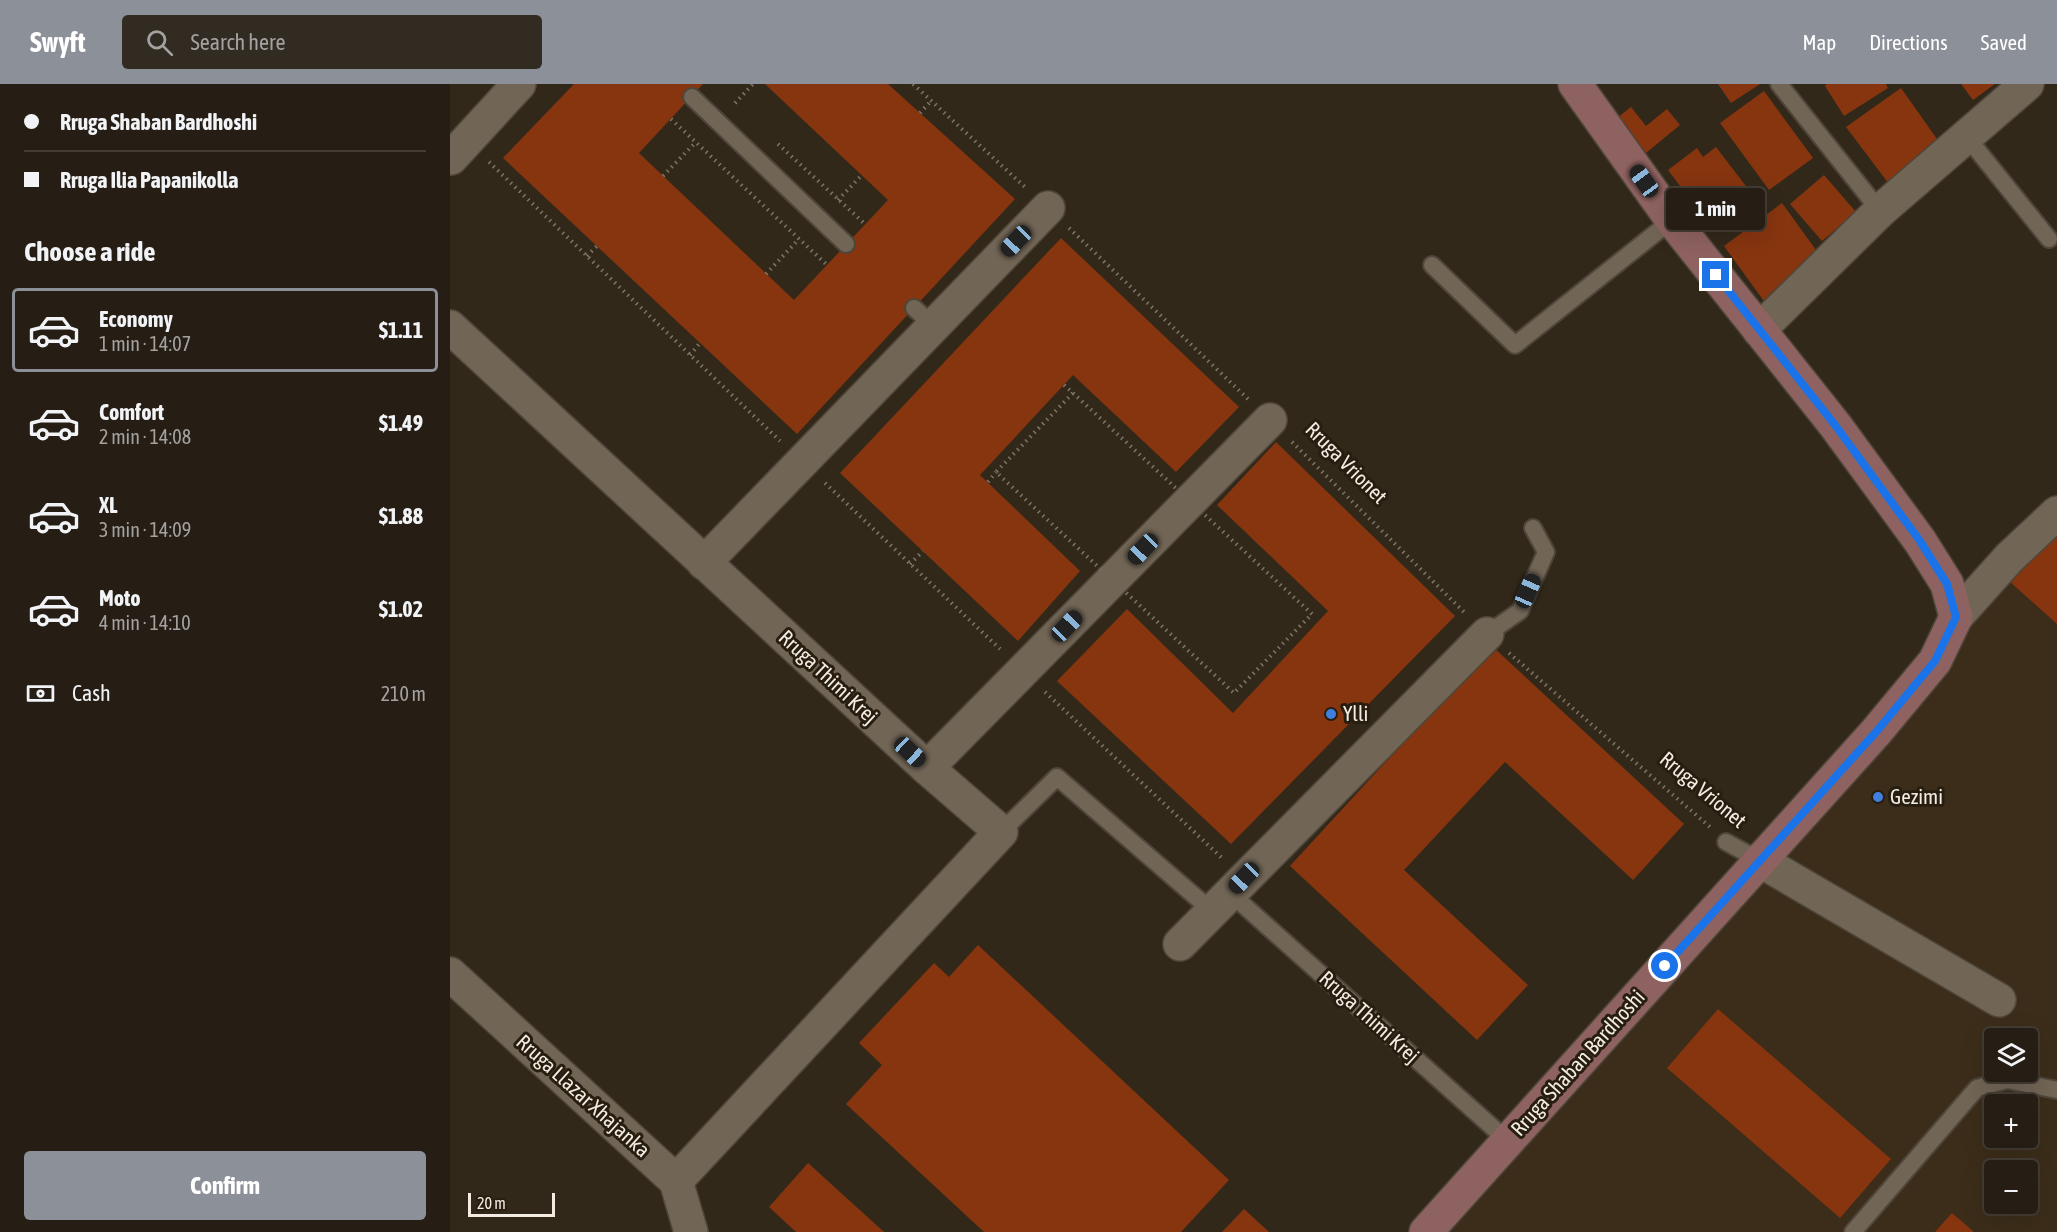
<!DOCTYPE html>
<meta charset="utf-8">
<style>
body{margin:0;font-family:"Asap Condensed",sans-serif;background:#322b22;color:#f1f3f6;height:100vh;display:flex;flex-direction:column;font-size:22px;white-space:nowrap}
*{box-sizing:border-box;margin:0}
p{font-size:20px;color:#a4a2a0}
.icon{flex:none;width:33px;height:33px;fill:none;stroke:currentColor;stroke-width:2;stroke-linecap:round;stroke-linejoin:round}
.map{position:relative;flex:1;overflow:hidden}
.details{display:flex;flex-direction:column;background:#261e14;width:450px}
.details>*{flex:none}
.banner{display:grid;align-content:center;height:132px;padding:0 24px;background:#261e14}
.buttons{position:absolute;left:1534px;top:944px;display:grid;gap:12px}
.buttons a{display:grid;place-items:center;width:54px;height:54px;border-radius:6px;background:#261e14;box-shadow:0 6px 24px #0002,0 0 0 2px #423c34;font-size:30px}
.scale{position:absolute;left:18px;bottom:15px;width:87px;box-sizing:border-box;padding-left:6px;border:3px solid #f3ece3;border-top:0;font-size:16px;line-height:21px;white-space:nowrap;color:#f3ece3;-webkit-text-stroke:4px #281e10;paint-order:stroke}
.end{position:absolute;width:27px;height:27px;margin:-14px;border:8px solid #1a73e8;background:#fff;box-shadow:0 0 0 3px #fff}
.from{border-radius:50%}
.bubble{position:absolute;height:42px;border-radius:6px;background:#261e14;box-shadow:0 6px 24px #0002,0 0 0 2px #423c34;font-size:20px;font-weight:700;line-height:42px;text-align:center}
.car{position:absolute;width:18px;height:36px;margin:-18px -9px;border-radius:8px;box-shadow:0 0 4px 2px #0007;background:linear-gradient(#222 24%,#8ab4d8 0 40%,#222 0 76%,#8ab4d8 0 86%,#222 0)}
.banner b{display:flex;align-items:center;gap:21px;height:57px;font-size:22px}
.banner b+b{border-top:2px solid #423c34}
.banner i{width:15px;height:15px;background:#f1f3f6}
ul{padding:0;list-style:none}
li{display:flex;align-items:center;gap:18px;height:84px;margin:0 12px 9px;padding:0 12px;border:3px solid transparent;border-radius:6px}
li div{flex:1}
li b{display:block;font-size:22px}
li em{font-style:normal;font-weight:700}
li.on{border-color:#8c9099}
li>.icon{width:54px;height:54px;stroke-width:1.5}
h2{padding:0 24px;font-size:27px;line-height:72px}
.pay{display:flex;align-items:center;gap:15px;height:66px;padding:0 24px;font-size:22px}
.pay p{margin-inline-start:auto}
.cta{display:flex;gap:12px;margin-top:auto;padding:12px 24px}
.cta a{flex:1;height:69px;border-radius:6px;background:#8c9099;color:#fff;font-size:24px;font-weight:700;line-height:69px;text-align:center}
header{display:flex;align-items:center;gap:36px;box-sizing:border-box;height:84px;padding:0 30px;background:#8c9099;color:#fff}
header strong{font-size:28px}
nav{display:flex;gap:33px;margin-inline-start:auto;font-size:21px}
.search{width:420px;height:54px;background:#322b22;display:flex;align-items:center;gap:15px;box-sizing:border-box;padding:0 21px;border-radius:6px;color:#a4a2a0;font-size:22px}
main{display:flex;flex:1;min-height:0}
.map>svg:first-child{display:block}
</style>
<header>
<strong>Swyft</strong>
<div class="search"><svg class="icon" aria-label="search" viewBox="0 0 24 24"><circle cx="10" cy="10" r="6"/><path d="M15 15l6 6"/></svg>Search here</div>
<nav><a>Map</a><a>Directions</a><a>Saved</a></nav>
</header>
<main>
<section class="details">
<div class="banner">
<b><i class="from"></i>Rruga Shaban Bardhoshi</b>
<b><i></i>Rruga Ilia Papanikolla</b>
</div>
<h2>Choose a ride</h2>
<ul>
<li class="on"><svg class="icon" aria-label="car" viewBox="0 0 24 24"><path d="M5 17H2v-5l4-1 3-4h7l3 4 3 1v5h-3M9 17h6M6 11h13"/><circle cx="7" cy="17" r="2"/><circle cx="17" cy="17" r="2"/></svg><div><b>Economy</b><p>1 min · 14:07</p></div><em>$1.11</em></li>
<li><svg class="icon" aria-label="car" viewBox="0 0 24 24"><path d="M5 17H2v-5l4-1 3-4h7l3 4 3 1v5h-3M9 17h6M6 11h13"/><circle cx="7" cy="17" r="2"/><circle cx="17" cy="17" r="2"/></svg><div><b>Comfort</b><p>2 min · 14:08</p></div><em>$1.49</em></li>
<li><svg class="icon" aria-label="car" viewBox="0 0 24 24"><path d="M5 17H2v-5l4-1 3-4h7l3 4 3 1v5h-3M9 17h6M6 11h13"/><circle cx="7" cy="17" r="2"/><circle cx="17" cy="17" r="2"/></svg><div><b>XL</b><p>3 min · 14:09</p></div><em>$1.88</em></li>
<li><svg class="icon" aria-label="car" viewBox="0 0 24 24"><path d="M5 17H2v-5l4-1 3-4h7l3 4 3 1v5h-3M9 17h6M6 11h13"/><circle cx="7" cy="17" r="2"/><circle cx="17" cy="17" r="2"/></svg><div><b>Moto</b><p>4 min · 14:10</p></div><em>$1.02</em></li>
</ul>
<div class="pay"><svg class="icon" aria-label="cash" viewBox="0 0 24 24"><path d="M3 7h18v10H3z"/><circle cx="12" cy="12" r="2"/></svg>Cash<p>210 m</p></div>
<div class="cta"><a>Confirm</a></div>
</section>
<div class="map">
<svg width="1607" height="1148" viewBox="0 0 1607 1148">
<rect width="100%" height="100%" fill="#32281a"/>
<!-- built -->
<path fill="#3b2d19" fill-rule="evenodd" d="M1607 429V1148H976ZM1545 954H1578V987H1545ZM1545 1020H1578V1053H1545ZM1545 1086H1578V1119H1545Z"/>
<!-- building -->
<g fill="#86350f">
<polygon points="124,0 253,0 189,69 344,216 438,116 315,0 438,0 565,115 347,350 53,74"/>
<polygon points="1268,0 1310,0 1281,19"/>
<polygon points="1377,0 1436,0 1438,4 1394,32 1375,2"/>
<polygon points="1511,0 1545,0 1523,16"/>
<polygon points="1451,4 1492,62 1439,100 1396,43"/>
<polygon points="1314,7 1363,74 1319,106 1270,39"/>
<polygon points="1181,23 1196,42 1217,25 1230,41 1196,69 1167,34"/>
<polygon points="1266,63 1302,110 1260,142 1218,86 1247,64 1253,73"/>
<polygon points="1374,91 1406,128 1372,157 1340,120"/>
<polygon points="1332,119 1374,177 1316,220 1274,162"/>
<polygon points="611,154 789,323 726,388 623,291 530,391 630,487 568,557 390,389"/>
<polygon points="826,358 1005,532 781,760 607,597 677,525 783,629 878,527 767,421"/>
<polygon points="1607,450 1607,540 1559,497"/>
<polygon points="1042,562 1234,740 1183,796 1055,678 954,786 1078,901 1027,956 840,782"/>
<polygon points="528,861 779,1096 731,1148 534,1148 396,1020 432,981 409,959 484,879 499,893"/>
<polygon points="1268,925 1441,1075 1390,1134 1217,984"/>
<polygon points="358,1079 434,1148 346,1148 319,1123"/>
<polygon points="794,1125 819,1148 772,1148"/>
<polygon points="1502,1129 1524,1148 1485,1148"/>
</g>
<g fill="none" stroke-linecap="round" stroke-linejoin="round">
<!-- lane casing -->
<g stroke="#4e463a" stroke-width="20">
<g id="lane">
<polyline points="1329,0 1430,127"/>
<polyline points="242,13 396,160"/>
<polyline points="1516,52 1599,155"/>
<polyline points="982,181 1065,261 1222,136"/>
<polyline points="464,224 484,242"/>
<polyline points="1037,550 1070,527 1096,468 1083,444"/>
<polyline points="551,748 607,693 762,827"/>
<polyline points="1276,758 1309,776"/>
<polyline points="780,809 1059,1058"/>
<polyline points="1403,1148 1527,1004 1557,996 1607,1006"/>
</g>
</g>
<!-- street casing -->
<g stroke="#4e463a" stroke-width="36">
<g id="street">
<polyline points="1,74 69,0"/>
<polyline points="0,243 477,684 551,748 226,1097"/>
<polyline points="1309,246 1430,127 1577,0"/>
<polyline points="254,479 598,124"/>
<polyline points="1506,533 1559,474 1607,429"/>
<polyline points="477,684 820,336"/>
<polyline points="1309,776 1549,916"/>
<polyline points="730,860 1037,550"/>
<polyline points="0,890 226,1097 241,1148"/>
</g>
</g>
<!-- secondary casing -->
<g stroke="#4e463a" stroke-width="36">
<polyline id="secondary" points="976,1148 1426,648 1485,577 1506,533 1497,500 1470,457 1385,341 1222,136 1125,0"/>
</g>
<!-- path -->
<g stroke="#7e7569" stroke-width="4" stroke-dasharray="1.5 4.5" stroke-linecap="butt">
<polyline points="463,0 576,104"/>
<polyline points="285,19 303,0"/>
<polyline points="470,29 481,17"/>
<polyline points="221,35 377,181"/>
<polyline points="328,60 415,140"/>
<polyline points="39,78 330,357"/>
<polyline points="213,92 246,58"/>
<polyline points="388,116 411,92"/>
<polyline points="619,144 798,315"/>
<polyline points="137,172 147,162"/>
<polyline points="316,190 349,155"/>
<polyline points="240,271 250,259"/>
<polyline points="614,301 623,309"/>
<polygon points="623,309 862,530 784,609 546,388"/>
<polyline points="842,358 1016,530"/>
<polyline points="538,398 546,388"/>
<polyline points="375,399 550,565"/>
<polyline points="460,480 473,467"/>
<polyline points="1059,569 1260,743"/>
<polyline points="595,608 773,775"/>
</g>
<!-- lane -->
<use href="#lane" stroke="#716555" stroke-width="16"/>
<!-- street -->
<use href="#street" stroke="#716555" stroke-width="33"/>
<!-- secondary -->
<use href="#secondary" stroke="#8e6260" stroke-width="33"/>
</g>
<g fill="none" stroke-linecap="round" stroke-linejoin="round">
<!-- route -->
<polyline stroke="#1a73e8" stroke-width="8" points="1215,882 1426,648 1485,577 1506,533 1497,500 1470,457 1385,341 1266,191"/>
</g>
<!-- markers -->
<g fill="#3f7fe0" stroke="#281e10" stroke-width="2">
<circle cx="881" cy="630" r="6"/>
<circle cx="1428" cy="713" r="6"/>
</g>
<g text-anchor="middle" stroke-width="6" stroke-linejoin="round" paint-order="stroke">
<!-- street labels -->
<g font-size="21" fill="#f3ece3" stroke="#281e10">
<text transform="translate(896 379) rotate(45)" y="7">Rruga Vrionet</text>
<text transform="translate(378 593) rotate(43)" y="7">Rruga Thimi Krej</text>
<text transform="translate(1253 706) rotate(40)" y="7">Rruga Vrionet</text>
<text transform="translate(919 933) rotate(42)" y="7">Rruga Thimi Krej</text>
<text transform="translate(1128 979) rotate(-48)" y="7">Rruga Shaban Bardhoshi</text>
<text transform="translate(133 1012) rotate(42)" y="7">Rruga Llazar Xhajanka</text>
</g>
<!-- poi labels -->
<g font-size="21" fill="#f3ece3" stroke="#281e10" text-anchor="start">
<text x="893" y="637">Ylli</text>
<text x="1440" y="720">Gezimi</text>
</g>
</g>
</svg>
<div class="buttons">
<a><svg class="icon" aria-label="layers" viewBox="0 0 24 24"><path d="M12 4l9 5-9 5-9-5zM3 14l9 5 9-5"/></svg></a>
<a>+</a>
<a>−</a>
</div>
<div class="scale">20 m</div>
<i class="end from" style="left:1215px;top:882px"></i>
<i class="end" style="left:1266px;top:191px"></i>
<div class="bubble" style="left:1216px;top:104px;width:99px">1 min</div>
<i class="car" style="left:1194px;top:97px;rotate:324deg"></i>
<i class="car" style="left:566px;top:157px;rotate:224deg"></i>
<i class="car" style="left:693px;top:465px;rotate:224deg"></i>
<i class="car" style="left:1078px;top:507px;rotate:24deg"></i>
<i class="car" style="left:617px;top:542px;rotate:44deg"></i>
<i class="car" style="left:460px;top:668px;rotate:133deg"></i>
<i class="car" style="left:794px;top:794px;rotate:224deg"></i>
</div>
</main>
